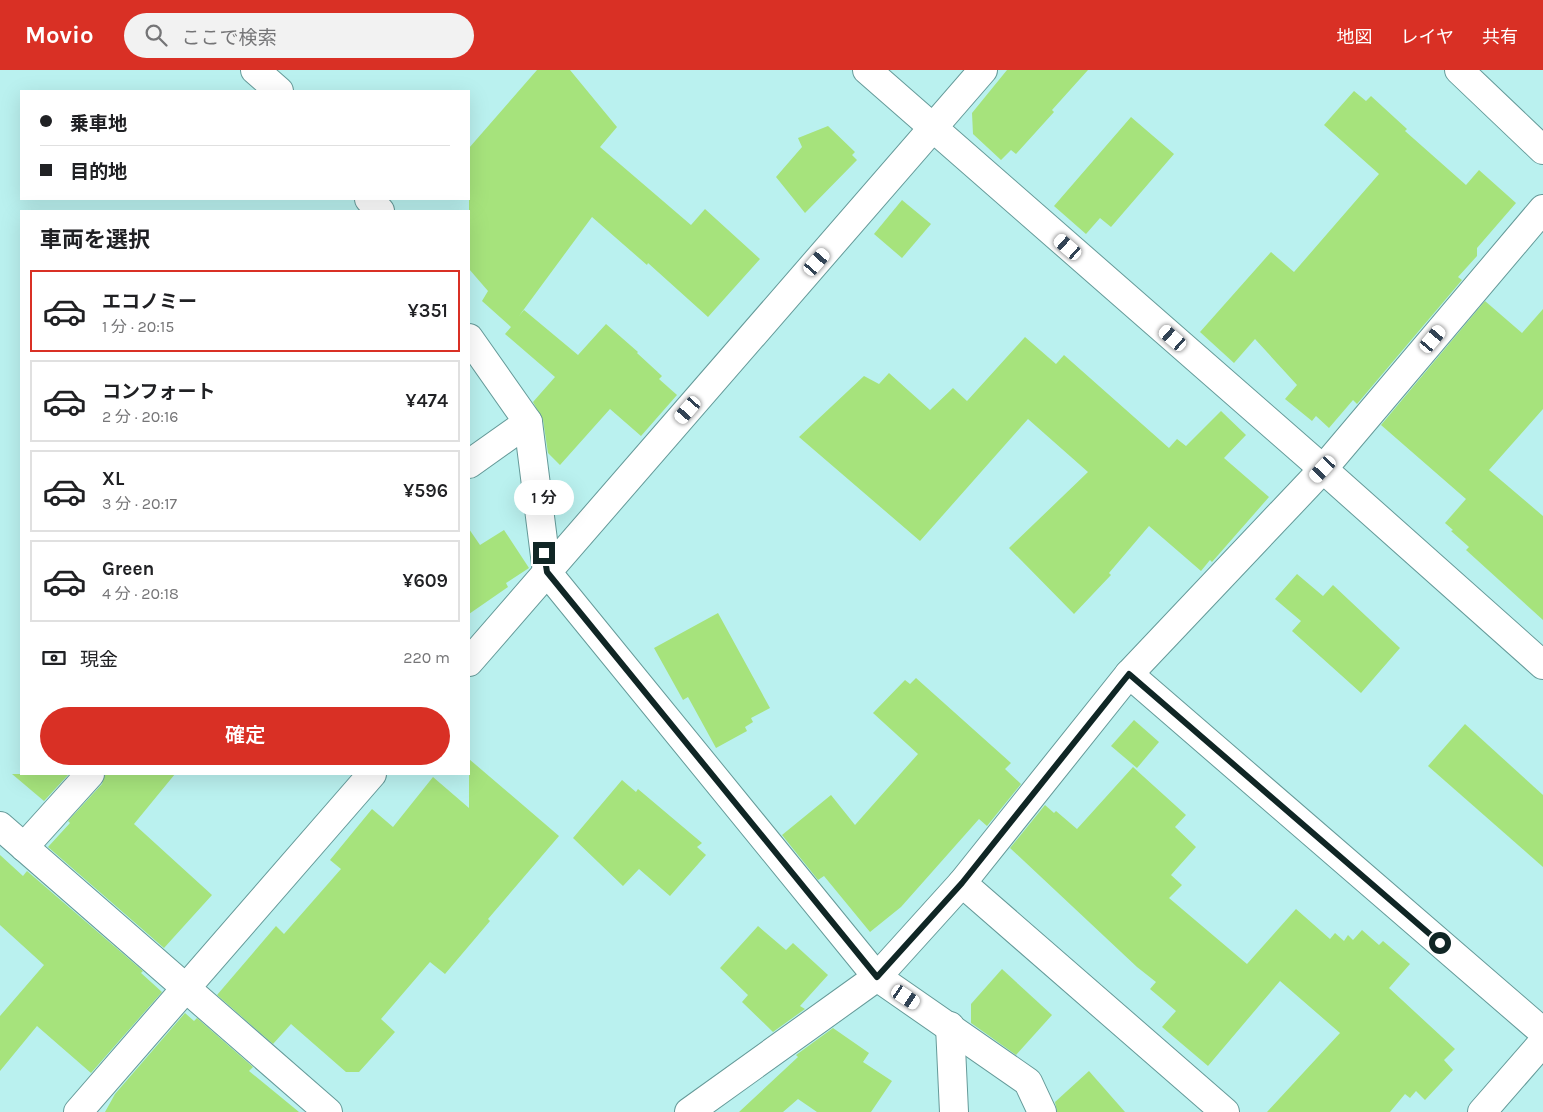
<!DOCTYPE html>
<html lang="ja">
<meta charset="utf-8">
<style>
body{margin:0;font-family:Karla,"Noto Sans JP",sans-serif;background:#f2f2f2;color:#202124;height:100vh;display:flex;flex-direction:column;font-size:19px;white-space:nowrap}
*{box-sizing:border-box;margin:0}
p{font-size:16px;color:#757577}
.icon{flex:none;width:28px;height:28px;fill:none;stroke:currentColor;stroke-width:2;stroke-linecap:round;stroke-linejoin:round}
.map{position:relative;flex:1;overflow:hidden}
.side{position:absolute;left:20px;top:140px;width:450px;height:565px;display:flex;flex-direction:column;background:#fff;border-radius:0px;box-shadow:0 5px 20px #0002}
.side>*{flex:none}
.guide{position:absolute;left:20px;top:20px;width:450px;height:110px;border-radius:0px;box-shadow:0 5px 20px #0002;display:grid;align-content:center;height:110px;padding:0 20px;background:#fff}
.end{position:absolute;width:22px;height:22px;margin:-11px;border:6px solid #102625;background:#fff;box-shadow:0 0 0 2px #fff}
.from{border-radius:50%}
.bubble{position:absolute;height:35px;border-radius:18px;background:#fff;box-shadow:0 5px 20px #0002;font-size:16px;font-weight:600;line-height:35px;text-align:center}
.car{position:absolute;width:15px;height:30px;margin:-15px -8px;border-radius:6px;box-shadow:0 0 4px 1px #0007;background:linear-gradient(#fff 24%,#345 0 40%,#fff 0 76%,#345 0 86%,#fff 0)}
.guide b{display:flex;align-items:center;gap:18px;height:48px;font-size:19px}
.guide b+b{border-top:1px solid #e0e0e0}
.guide i{width:12px;height:12px;background:#202124}
ul{padding:0;list-style:none}
li{display:flex;align-items:center;gap:15px;height:82px;margin:0 10px 8px;padding:0 10px;border:2px solid #e0e0e0;border-radius:0px}
li div{flex:1}
li b{display:block;font-size:19px}
li em{font-style:normal;font-weight:600}
li.current{border-color:#d93025}
li>.icon{width:45px;height:45px;stroke-width:1.5}
h2{padding:0 20px;font-size:22px;line-height:60px}
.pay{display:flex;align-items:center;gap:12px;height:55px;padding:0 20px;font-size:19px}
.pay p{margin-inline-start:auto}
.button{display:flex;gap:10px;margin-top:auto;padding:10px 20px}
.button a{flex:1;height:58px;border-radius:30px;background:#d93025;color:#fff;font-size:20px;font-weight:600;line-height:58px;text-align:center}
header{display:flex;align-items:center;gap:30px;box-sizing:border-box;height:70px;padding:0 25px;background:#d93025;color:#fff}
header strong{font-size:24px}
nav{display:flex;gap:28px;margin-inline-start:auto;font-size:18px}
.search{width:350px;height:45px;background:#f2f2f2;display:flex;align-items:center;gap:12px;box-sizing:border-box;padding:0 18px;border-radius:28px;color:#757577;font-size:19px}
.map>svg:first-child{display:block}
</style>
<header>
<strong>Movio</strong>
<div class="search"><svg class="icon" aria-label="search" viewBox="0 0 24 24"><circle cx="10" cy="10" r="6"/><path d="M15 15l6 6"/></svg>ここで検索</div>
<nav><a>地図</a><a>レイヤ</a><a>共有</a></nav>
</header>
<div class="map">
<svg width="1543" height="1042" viewBox="0 0 1543 1042">
<rect width="100%" height="100%" fill="#baf1ef"/>
<!-- building -->
<g fill="#a6e37c">
<polygon points="537,0 570,0 617,57 600,77 691,155 705,139 760,189 708,247 648,193 647,195 592,147 519,246 524,240 578,285 606,254 638,282 637,283 662,306 659,309 677,325 641,366 610,339 560,395 548,383 543,350 533,332 555,307 505,264 511,257 482,231 488,221 469,199 469,78"/>
<polygon points="1007,0 1088,0 1052,40 1054,42 1016,84 1011,80 1001,90 973,64 972,43"/>
<polygon points="1354,21 1366,31 1371,26 1407,59 1405,61 1466,115 1479,100 1516,133 1477,178 1477,186 1458,207 1462,210 1357,334 1353,330 1329,358 1316,346 1312,351 1285,329 1297,315 1255,269 1234,293 1200,262 1271,182 1294,202 1379,104 1324,55"/>
<polygon points="1131,47 1174,84 1111,157 1100,148 1086,164 1054,136"/>
<polygon points="828,56 855,82 852,85 857,90 805,143 776,107 802,77 798,68"/>
<polygon points="902,130 931,154 902,188 874,164"/>
<polygon points="1485,231 1522,263 1543,239 1543,339 1489,400 1543,446 1543,550 1466,480 1469,477 1451,461 1453,460 1445,453 1466,429 1381,355"/>
<polygon points="1025,267 1056,294 1064,285 1169,378 1177,369 1186,376 1221,341 1246,365 1224,388 1269,427 1212,492 1210,490 1201,501 1149,456 1109,503 1111,505 1074,544 1009,478 1088,402 1028,349 920,471 799,367 864,306 879,314 889,303 930,340 953,318 967,331"/>
<polygon points="469,459 480,475 504,460 529,498 506,513 508,517 469,544"/>
<polygon points="1297,504 1323,526 1333,515 1400,578 1361,623 1292,561 1301,551 1275,529"/>
<polygon points="718,543 770,638 751,648 753,652 745,657 747,661 716,678 688,627 683,630 654,578"/>
<polygon points="916,608 1011,693 1005,699 1021,714 987,756 979,749 901,837 870,862 824,806 818,810 782,765 831,725 855,755 918,684 873,643 905,610 910,614"/>
<polygon points="1134,650 1159,672 1137,698 1111,676"/>
<polygon points="1465,654 1543,725 1543,797 1428,696"/>
<polygon points="469,689 559,766 488,849 490,851 445,904 430,892 381,949 395,962 359,1002 346,1002 291,954 273,974 217,925 276,856 284,864 341,799 330,790 372,739 393,757 433,707 469,738"/>
<polygon points="1133,697 1186,745 1175,757 1196,777 1171,805 1182,815 1169,828 1247,894 1296,839 1330,869 1335,863 1344,871 1348,865 1353,870 1362,860 1379,875 1383,871 1410,894 1389,918 1455,979 1444,990 1453,1000 1425,1030 1416,1021 1410,1028 1405,1024 1390,1042 1267,1042 1340,963 1280,911 1208,996 1162,957 1176,941 1150,919 1156,912 1137,897 1010,778 1045,735 1054,743 1056,741 1077,759"/>
<polygon points="12,704 69,704 44,731"/>
<polygon points="105,704 175,704 134,754 212,825 164,878 48,777 70,753 68,751 102,714"/>
<polygon points="622,710 636,722 638,719 702,773 697,777 706,785 670,826 639,799 623,816 573,768"/>
<polygon points="0,785 23,806 27,801 143,901 141,903 162,922 91,1003 37,956 0,1001 0,946 44,895 0,855"/>
<polygon points="758,856 786,880 793,873 828,905 800,936 805,939 773,962 742,932 748,925 720,898"/>
<polygon points="1002,899 1052,945 1016,985 971,953 971,934"/>
<polygon points="185,943 194,951 197,948 253,997 249,1001 299,1042 105,1042 115,1024"/>
<polygon points="833,958 869,983 863,992 892,1011 871,1042 817,1042 798,1029 783,1042 739,1042 798,987 796,985"/>
<polygon points="1089,1001 1125,1042 1057,1042 1055,1032"/>
</g>
<g fill="none" stroke-linecap="round" stroke-linejoin="round">
<!-- street casing -->
<g stroke="#659a99" stroke-width="30">
<g id="street">
<polyline points="255,0 279,21"/>
<polyline points="867,0 1323,399 1543,595"/>
<polyline points="1459,0 1543,80"/>
<polyline points="369,129 380,141"/>
<polyline points="469,268 528,352 547,502 877,907 1028,1012 1042,1042"/>
<polyline points="469,394 528,352"/>
<polyline points="469,592 983,0"/>
<polyline points="1129,604 1543,962"/>
<polyline points="0,756 328,1042"/>
<polyline points="24,777 90,704"/>
<polyline points="962,813 1225,1042"/>
<polyline points="950,956 954,1042"/>
<polyline points="78,1042 372,704"/>
<polyline points="689,1042 877,907 962,813 1129,604 1323,399 1543,139"/>
<polyline points="1482,1042 1543,972"/>
</g>
</g>
<!-- street -->
<use href="#street" stroke="#fff" stroke-width="28"/>
</g>
<g fill="none" stroke-linecap="round" stroke-linejoin="round">
<!-- route -->
<polyline stroke="#102625" stroke-width="6" points="544,483 547,502 877,907 962,813 1129,604 1440,873"/>
</g>
</svg>
<i class="end from" style="left:1440px;top:873px"></i>
<i class="end" style="left:544px;top:483px"></i>
<div class="bubble" style="left:514px;top:410px;width:60px">1 分</div>
<i class="car" style="left:1068px;top:177px;rotate:311deg"></i>
<i class="car" style="left:817px;top:192px;rotate:41deg"></i>
<i class="car" style="left:1173px;top:268px;rotate:311deg"></i>
<i class="car" style="left:1433px;top:269px;rotate:40deg"></i>
<i class="car" style="left:688px;top:340px;rotate:221deg"></i>
<i class="car" style="left:1323px;top:399px;rotate:223deg"></i>
<i class="car" style="left:906px;top:927px;rotate:124deg"></i>
<div class="guide">
<b><i class="from"></i>乗車地</b>
<b><i></i>目的地</b>
</div>
<section class="side">
<h2>車両を選択</h2>
<ul>
<li class="current"><svg class="icon" aria-label="car" viewBox="0 0 24 24"><path d="M5 17H2v-5l4-1 3-4h7l3 4 3 1v5h-3M9 17h6M6 11h13"/><circle cx="7" cy="17" r="2"/><circle cx="17" cy="17" r="2"/></svg><div><b>エコノミー</b><p>1 分 · 20:15</p></div><em>¥351</em></li>
<li><svg class="icon" aria-label="car" viewBox="0 0 24 24"><path d="M5 17H2v-5l4-1 3-4h7l3 4 3 1v5h-3M9 17h6M6 11h13"/><circle cx="7" cy="17" r="2"/><circle cx="17" cy="17" r="2"/></svg><div><b>コンフォート</b><p>2 分 · 20:16</p></div><em>¥474</em></li>
<li><svg class="icon" aria-label="car" viewBox="0 0 24 24"><path d="M5 17H2v-5l4-1 3-4h7l3 4 3 1v5h-3M9 17h6M6 11h13"/><circle cx="7" cy="17" r="2"/><circle cx="17" cy="17" r="2"/></svg><div><b>XL</b><p>3 分 · 20:17</p></div><em>¥596</em></li>
<li><svg class="icon" aria-label="car" viewBox="0 0 24 24"><path d="M5 17H2v-5l4-1 3-4h7l3 4 3 1v5h-3M9 17h6M6 11h13"/><circle cx="7" cy="17" r="2"/><circle cx="17" cy="17" r="2"/></svg><div><b>Green</b><p>4 分 · 20:18</p></div><em>¥609</em></li>
</ul>
<div class="pay"><svg class="icon" aria-label="cash" viewBox="0 0 24 24"><path d="M3 7h18v10H3z"/><circle cx="12" cy="12" r="2"/></svg>現金<p>220 m</p></div>
<div class="button"><a>確定</a></div>
</section>
</div>
